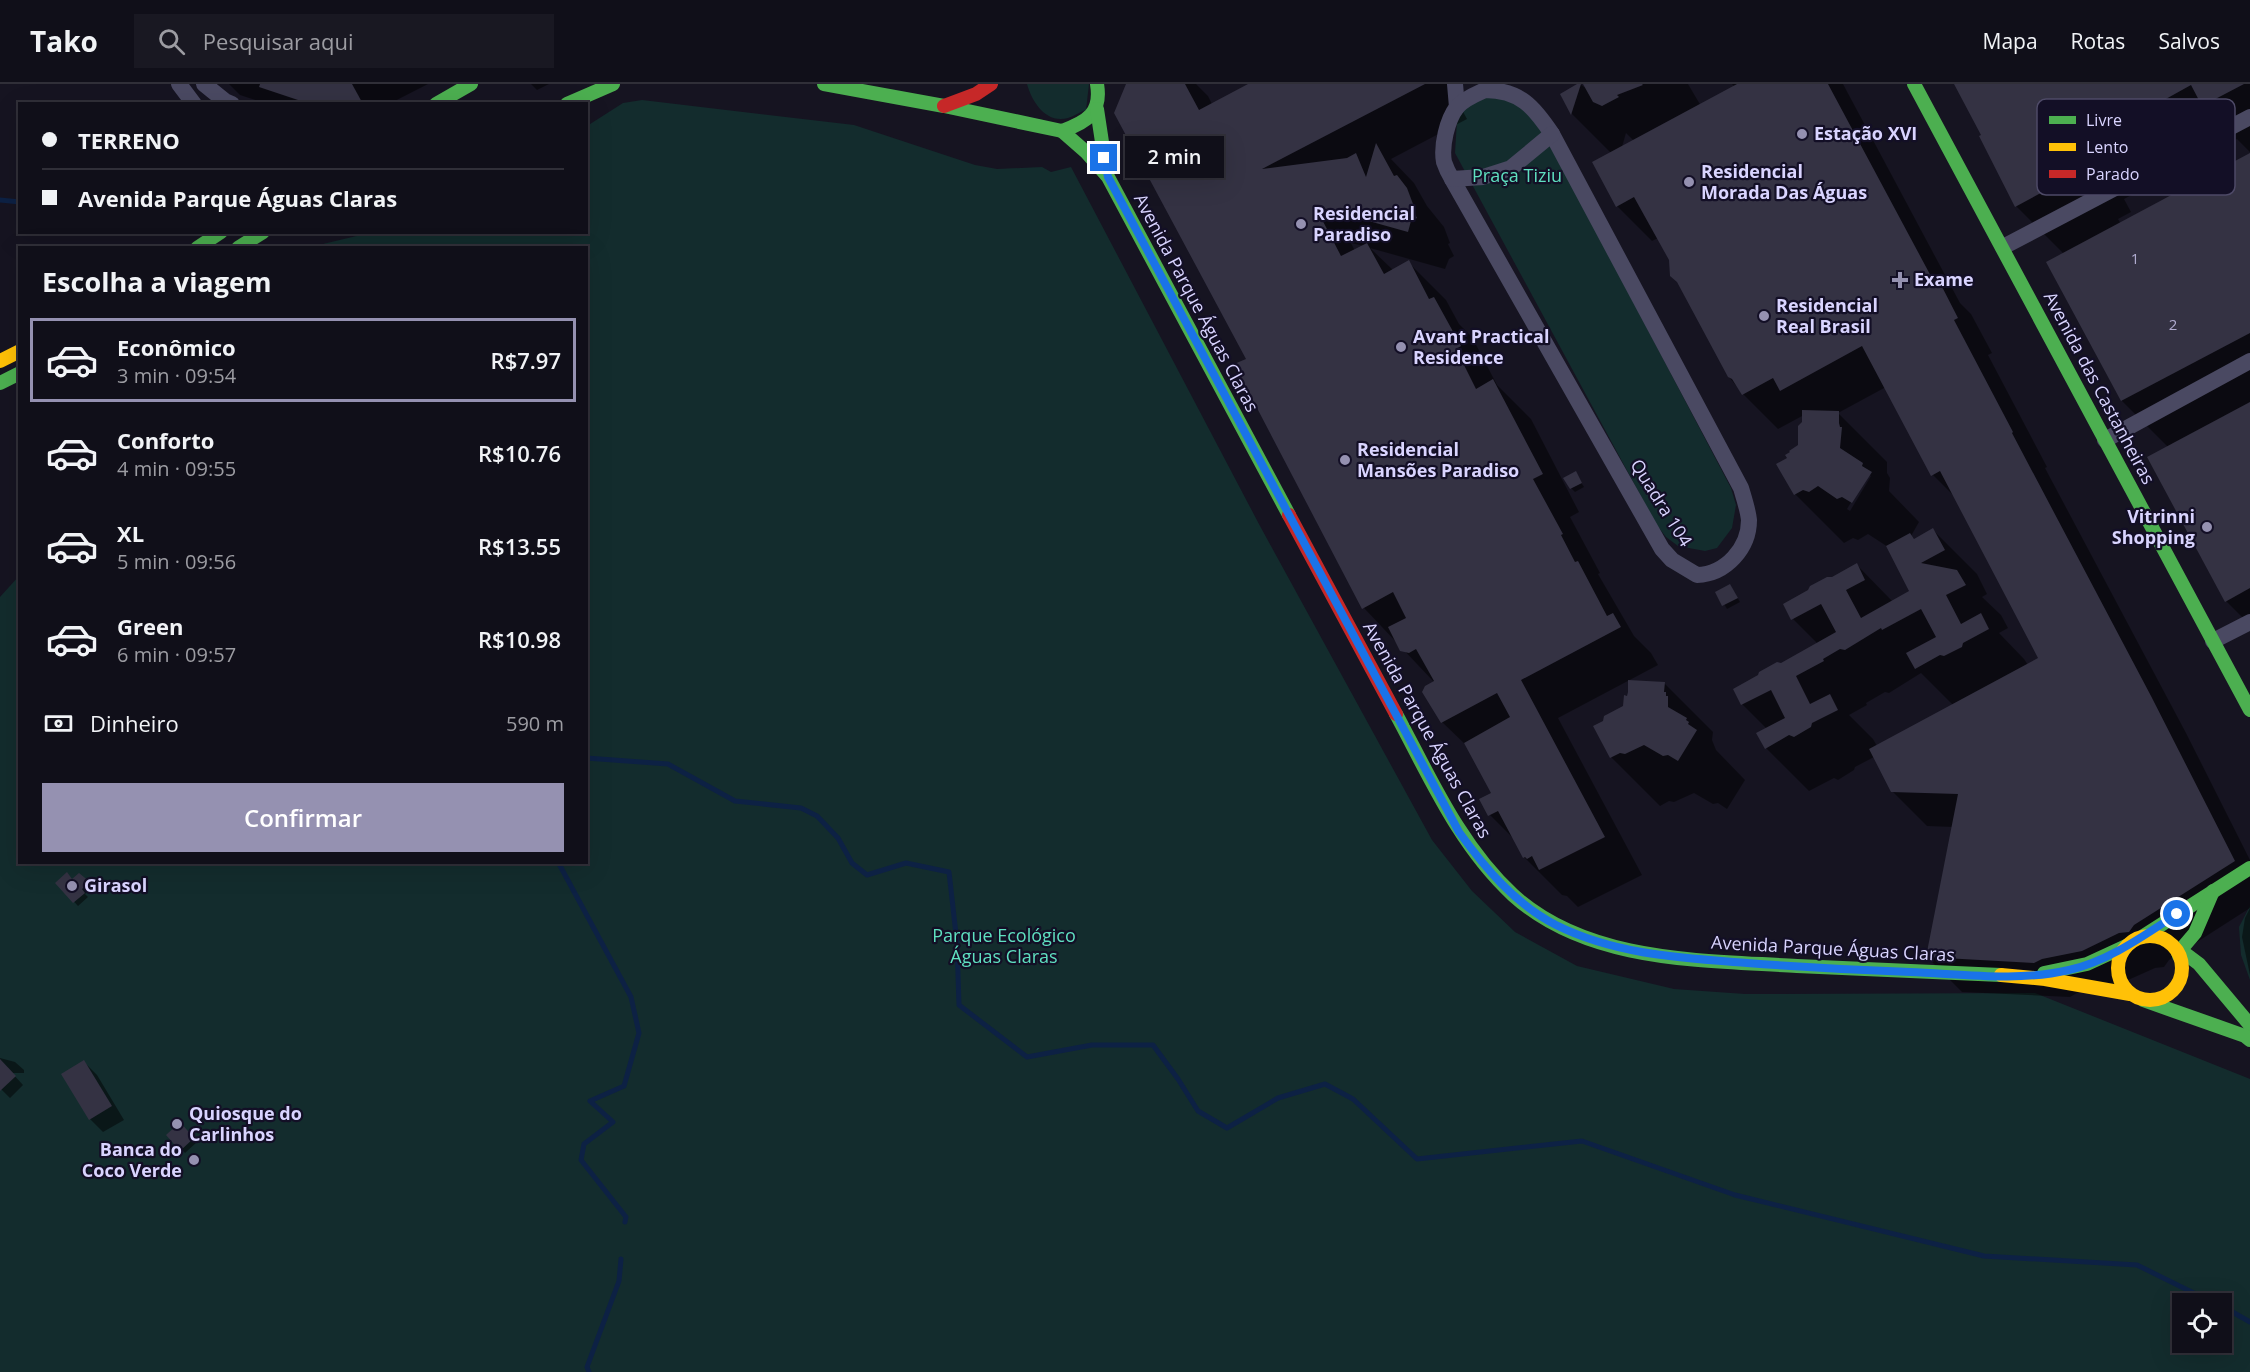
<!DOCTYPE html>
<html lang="pt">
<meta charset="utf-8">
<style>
body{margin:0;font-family:"Open Sans",sans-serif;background:#191822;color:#f1f3f6;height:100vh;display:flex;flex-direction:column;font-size:22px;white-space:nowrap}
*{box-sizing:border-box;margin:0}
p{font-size:20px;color:#9c9ca2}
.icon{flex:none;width:33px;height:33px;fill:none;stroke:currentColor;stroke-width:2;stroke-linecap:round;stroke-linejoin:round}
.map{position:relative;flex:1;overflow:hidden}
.drawer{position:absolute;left:18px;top:162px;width:570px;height:618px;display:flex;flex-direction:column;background:#100f19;border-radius:0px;box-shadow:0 6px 24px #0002,0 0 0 2px #302f38}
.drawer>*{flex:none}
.hud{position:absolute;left:18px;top:18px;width:570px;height:132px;border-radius:0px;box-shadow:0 6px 24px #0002,0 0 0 2px #302f38;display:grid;align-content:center;height:132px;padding:0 24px;background:#100f19}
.buttons{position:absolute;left:2172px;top:1209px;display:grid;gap:12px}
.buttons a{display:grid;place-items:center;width:60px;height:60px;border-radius:0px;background:#100f19;box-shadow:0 6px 24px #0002,0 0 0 2px #302f38;font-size:30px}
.end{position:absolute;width:27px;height:27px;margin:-14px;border:8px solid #1a73e8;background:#fff;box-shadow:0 0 0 3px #fff}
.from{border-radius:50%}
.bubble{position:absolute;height:42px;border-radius:0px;background:#100f19;box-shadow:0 6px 24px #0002,0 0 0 2px #302f38;font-size:20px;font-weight:600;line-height:42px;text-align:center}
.hud b{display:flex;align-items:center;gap:21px;height:57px;font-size:22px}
.hud b+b{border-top:2px solid #302f38}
.hud i{width:15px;height:15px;background:#f1f3f6}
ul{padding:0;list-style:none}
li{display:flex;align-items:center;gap:18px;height:84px;margin:0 12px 9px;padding:0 12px;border:3px solid transparent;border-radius:0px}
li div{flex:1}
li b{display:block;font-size:22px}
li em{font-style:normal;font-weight:600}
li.selected{border-color:#9591b1}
li>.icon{width:54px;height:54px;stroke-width:1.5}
h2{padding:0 24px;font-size:27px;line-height:72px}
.pay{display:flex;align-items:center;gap:15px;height:66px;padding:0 24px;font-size:22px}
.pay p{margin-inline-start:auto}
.action{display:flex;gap:12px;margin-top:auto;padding:12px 24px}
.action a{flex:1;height:69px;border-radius:0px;background:#9591b1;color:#fff;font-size:24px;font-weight:600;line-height:69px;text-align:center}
header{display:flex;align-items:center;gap:36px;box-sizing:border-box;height:84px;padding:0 30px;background:#100f19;border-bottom:2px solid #302f38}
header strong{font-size:28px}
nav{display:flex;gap:33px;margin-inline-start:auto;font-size:21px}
.search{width:420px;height:54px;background:#191822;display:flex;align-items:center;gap:15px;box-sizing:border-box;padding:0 21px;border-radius:0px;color:#9c9ca2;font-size:22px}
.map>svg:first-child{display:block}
</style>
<header>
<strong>Tako</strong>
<div class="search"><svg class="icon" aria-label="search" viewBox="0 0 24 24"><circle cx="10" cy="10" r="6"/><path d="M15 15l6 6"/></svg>Pesquisar aqui</div>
<nav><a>Mapa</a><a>Rotas</a><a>Salvos</a></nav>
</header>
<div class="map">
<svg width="2250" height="1288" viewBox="0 0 2250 1288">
<rect width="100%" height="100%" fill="#161421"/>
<!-- green -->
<g fill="#132c2d" fill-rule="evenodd">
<path d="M1027 0H1089L1086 26C1080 28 1074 32 1068 34 1046 40 1032 18 1027 0Z"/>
<polygon points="1497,9 1520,16 1544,48 1731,404 1736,421 1732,444 1717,464 1705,467 1678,462 1666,453 1656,440 1455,69 1457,37 1471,15"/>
<path d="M642 16 854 41 975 81 997 85 1042 83 1051 88 1071 83 1260 442 1432 756 1472 807 1515 848 1577 882 1674 905 1745 910 2035 909 2250 995V1288H0V513L19 492 20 778H586V164L278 163 282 161 323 160 369 149 586 148 587 42 623 19ZM2182 1220H2222V1258H2182Z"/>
<polygon points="2250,822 2250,896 2241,871 2239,843"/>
</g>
<!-- shadow -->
<g fill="#0007" fill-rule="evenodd">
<polygon points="229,0 428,0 389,20 267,20 240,11"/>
<polygon points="531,0 549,0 537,6"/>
<path d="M1128 0H1196L1208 12 1212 20 1251 0H1448L1467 35 1391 75 1414 99 1427 122 1444 143 1450 159 1448 160 1454 172 1449 175 1445 185 1370 164 1393 186 1408 178 1446 216 1459 240 1472 253 1497 301 1531 335 1579 428 1570 433 1600 489 1598 490 1634 552 1651 569 1658 581 1558 634 1642 791 1578 823 1567 812 1562 811 1524 773 1515 756 1490 731 1493 710 1469 664 1442 638 1434 598 1364 524 1237 281 1248 276ZM1351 159 1364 162 1355 167Z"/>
<path d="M1580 0 1587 5 1585 0H1688L1701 22 1735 3 1732 0H1843L1960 219 1971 230 1992 269 1988 271 2047 383 2045 384 2186 649 2250 776V824L2169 876 2164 883 2155 884 2117 901 2077 909 2070 913 1962 908 1927 873 1953 743 1927 742 1892 707 1874 673 1855 683 1854 686 1838 696 1834 694 1809 707 1766 664 1767 645 1742 620 1781 581 1818 560 1793 535 1832 495 1857 481 1893 518 1911 508 1888 463 1868 450 1858 456 1853 454 1844 459 1795 410 1789 375 1799 362 1804 331 1778 345 1743 310 1729 293 1658 154 1652 157 1617 122 1611 69 1572 30 1562 11ZM1626 49 1634 57 1622 63ZM1886 303 1933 391 1955 413 2040 575 2028 581 2024 575 1999 549 2008 544 2001 531 1982 513 1987 510 1977 490 1933 446 1915 456 1911 452 1919 438 1889 407 1890 394 1887 389V378L1838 329ZM1868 390 1871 392 1850 427 1847 425ZM1921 589 1953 621 1877 662 1873 655 1849 631 1867 621 1866 619 1885 608 1889 609Z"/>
<path d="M1955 0H2250V68L2237 55 2205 73 2215 89 2250 70V541L2226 517 2168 363 2122 317 2048 178 2064 170 2016 122 1981 53 1983 51ZM2172 90 2187 104 2121 140 2118 135 2131 128 2124 115Z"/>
<polygon points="1575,389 1584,403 1575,408 1571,404"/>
<polygon points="1730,501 1740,518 1727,525 1717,508"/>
<polygon points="1664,599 1713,648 1712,656 1716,666 1745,696 1727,725 1718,719 1713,720 1694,709 1674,718 1669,717 1660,722 1611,673"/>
<polygon points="79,790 93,802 85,810 88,813 78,822 57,799 73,796"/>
<polygon points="2250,824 2250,891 2242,853 2245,834"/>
<polygon points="0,974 15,978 24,986 24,989 12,989 23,1001 10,1014 0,1004"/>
<polygon points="84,978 97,991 124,1036 103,1048 90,1035"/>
<polygon points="180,1040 197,1058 185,1069 168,1051"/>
</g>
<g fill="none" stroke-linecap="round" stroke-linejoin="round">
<!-- stream -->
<g stroke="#0d2144" stroke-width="5">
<polyline points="0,116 20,118"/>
<polyline points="586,674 668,680 735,717 801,724 817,732 838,754 852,779 867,791 906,779 949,788 957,859 959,921 1027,973 1092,961 1153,961 1178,995 1198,1027 1227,1044 1278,1014 1325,1000 1353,1015 1417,1075 1582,1057 1735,1111 1984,1172 2137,1181 2216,1220"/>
<polyline points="558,778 631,913 639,949 624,1002 590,1017 613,1038 584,1060 581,1076 626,1133 625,1138"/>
<polyline points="2222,1222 2250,1238"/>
<polyline points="589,1288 587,1283 619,1197 621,1175"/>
</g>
</g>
<!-- building -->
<g fill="#343243">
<polygon points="260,0 352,0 363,20 310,20 259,3"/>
<polygon points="1126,0 1185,0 1199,26 1248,0 1425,0 1262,85 1347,74 1356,69 1366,93 1376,59 1394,92 1397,91 1407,104 1413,120 1411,122 1417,134 1411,137 1408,148 1315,122 1341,172 1367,159 1384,190 1409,176 1429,215 1434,213 1461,262 1456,265 1476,305 1493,295 1543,390 1533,395 1563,450 1561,451 1575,478 1578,477 1607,532 1613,529 1621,543 1521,596 1605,753 1539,786 1532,772 1527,775 1525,773 1523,774 1498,727 1488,732 1479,715 1491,709 1464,659 1510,633 1497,609 1441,639 1422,608 1425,602 1434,597 1416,565 1409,569 1400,567 1388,543 1406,534 1393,508 1362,525 1234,280 1246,275 1114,29"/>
<polygon points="1577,0 1581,0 1571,31 1560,10"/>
<polygon points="1583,0 1642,0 1643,1 1617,11 1619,13 1602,22 1593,18"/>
<polygon points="1737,0 1828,0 1933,196 1937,193 1958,234 1954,236 2013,348 2012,349 2151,612 2235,777 2134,841 2129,848 2119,849 2082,867 2042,875 2034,879 1926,873 1958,710 1891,708 1869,665 2038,574 1940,387 1931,392 1862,262 1780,307 1773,294 1742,311 1732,295 1728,293 1677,198 1670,192 1669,176 1634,113 1616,123 1592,78"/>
<polygon points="1954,0 2244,0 2202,22 2191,1 2155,21 2166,40 2135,55 2125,36 2092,53 2074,63 2081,76 2068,83 2072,92 2015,123 1979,52 1981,51"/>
<polygon points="2250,69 2250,249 2121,317 2046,178"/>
<polygon points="2250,318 2250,504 2225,518 2147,373"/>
<polygon points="1802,326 1839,327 1839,339 1840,343 1842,343 1840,364 1863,379 1862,382 1872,388 1852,419 1842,413 1837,415 1818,402 1809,408 1803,406 1794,411 1776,380 1787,374 1785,371 1790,368 1789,367 1798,361 1798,342 1802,338"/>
<polygon points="1576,387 1582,399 1570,405 1563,394"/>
<polygon points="1933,444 1945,466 1921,479 1957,486 1966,501 1946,511 1961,540 1981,529 1989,545 1963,559 1962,563 1944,572 1940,571 1915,585 1906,569 1936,553 1921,525 1882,546 1881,544 1845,566 1840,565 1823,575 1824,577 1796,592 1810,620 1830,610 1838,626 1812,639 1811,643 1794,653 1789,651 1765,665 1756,649 1785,634 1771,606 1741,621 1733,605 1758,591 1759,588 1777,578 1781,579 1836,548 1821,520 1791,536 1783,520 1808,506 1810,502 1827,493 1832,493 1857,479 1865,496 1846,506 1861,534 1909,507 1886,462 1910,449 1914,455"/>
<polygon points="1730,500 1738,514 1722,522 1715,508"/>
<polygon points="1628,596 1665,598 1664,608 1666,608 1666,612 1668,612 1668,623 1687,634 1686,636 1689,638 1688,640 1697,646 1678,677 1668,671 1663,672 1644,661 1625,670 1620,669 1610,674 1593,642 1603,637 1604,632 1623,622 1624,611 1627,612 1628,608"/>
<polygon points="67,788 72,795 79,789 90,798 82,805 85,809 73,819 55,799"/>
<polygon points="0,975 16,992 0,1007"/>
<polygon points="84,976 112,1022 89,1036 61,990"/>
<polygon points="180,1038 194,1054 180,1067 166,1051"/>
</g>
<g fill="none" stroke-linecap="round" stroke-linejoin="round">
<!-- street -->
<g stroke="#4a4962" stroke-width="16">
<polyline points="179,0 194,20"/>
<polyline points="204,0 225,17 232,20"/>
<polyline points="1455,0 1457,23"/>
<path d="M1485 6C1520 6 1534 23 1552 50L1741 404C1744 414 1748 426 1749 436 1749 464 1726 490 1697 491L1672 476 1662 465 1452 95C1449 90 1446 84 1444 78 1441 62 1447 36 1457 23 1464 15 1476 10 1485 6Z"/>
<polyline points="1452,95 1483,93 1511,84 1552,50"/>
<polyline points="2003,163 2250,33"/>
<polyline points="2105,356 2250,277"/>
<polyline points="2213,557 2250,538"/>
</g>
<!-- fast -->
<g stroke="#4caf50" stroke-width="14">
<path d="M824 0 944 22 1062 47C1087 38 1102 29 1097 0"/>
<polyline points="1914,0 2250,626"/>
<polyline points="436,20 471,0"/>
<polyline points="567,20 613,0"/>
<polyline points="1097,25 1107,91"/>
<polyline points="1062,47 1086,68 1108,93 1289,431"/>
<polyline points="197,164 221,148"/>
<polyline points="238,164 263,148"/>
<polyline points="0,299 20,289"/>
<path d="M1396 630C1430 693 1459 761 1513 811 1588 879 1702 876 1797 882 1865 885 1933 888 2001 891"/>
<polyline points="2142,853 2250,784"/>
<polyline points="2178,869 2195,849 2213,807"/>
<polyline points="2179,872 2187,871 2199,880 2250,941"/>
<polyline points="2044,889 2087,880 2126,862"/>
<polyline points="2143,916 2245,952 2250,956"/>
</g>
<!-- slow -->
<g stroke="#ffc107" stroke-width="14">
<polyline points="0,277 20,267"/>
<circle cx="2150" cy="884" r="32"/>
<polyline points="2001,891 2045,895 2130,910"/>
</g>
<!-- jam -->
<g stroke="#c62828" stroke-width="14">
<polyline points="944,22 976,10 991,0"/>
<polyline points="1289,431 1396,630"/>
</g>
</g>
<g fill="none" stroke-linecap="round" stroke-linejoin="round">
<!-- route -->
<path stroke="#1a73e8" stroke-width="8" d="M1104 74 1108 93 1459 748C1485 784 1515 820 1556 841 1616 871 1682 874 1747 879 1801 883 1856 886 1910 888 1962 890 2018 898 2069 886 2109 877 2143 852 2177 830"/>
</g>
<!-- markers -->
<g fill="#9591b1" stroke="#130f26" stroke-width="2">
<circle cx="1802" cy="50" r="6"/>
<circle cx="1689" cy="98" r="6"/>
<circle cx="1301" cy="140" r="6"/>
<path d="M1897 187h6v6h6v6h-6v6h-6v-6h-6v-6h6z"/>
<circle cx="1764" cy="232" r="6"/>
<circle cx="1401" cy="263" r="6"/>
<circle cx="1345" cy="376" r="6"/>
<circle cx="2207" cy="443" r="6"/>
<circle cx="72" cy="802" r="6"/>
<circle cx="177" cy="1040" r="6"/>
<circle cx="194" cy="1076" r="6"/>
</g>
<g text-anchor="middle" stroke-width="4.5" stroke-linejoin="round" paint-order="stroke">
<!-- number labels -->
<g font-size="15" fill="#b0acd0">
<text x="2135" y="180">1</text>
<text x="2173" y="246">2</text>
</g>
<!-- poi labels -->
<g font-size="18" font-weight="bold" fill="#d9d4ff" stroke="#130f26" text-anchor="start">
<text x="1814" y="56">Estação XVI</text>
<text x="1701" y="94">Residencial<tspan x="1701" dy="21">Morada Das Águas</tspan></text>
<text x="1313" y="136">Residencial<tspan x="1313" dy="21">Paradiso</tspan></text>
<text x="1914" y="202">Exame</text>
<text x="1776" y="228">Residencial<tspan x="1776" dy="21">Real Brasil</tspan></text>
<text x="1413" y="259">Avant Practical<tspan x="1413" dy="21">Residence</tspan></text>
<text x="1357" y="372">Residencial<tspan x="1357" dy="21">Mansões Paradiso</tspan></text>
<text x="2195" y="439" text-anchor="end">Vitrinni<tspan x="2195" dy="21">Shopping</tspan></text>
<text x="84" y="808">Girasol</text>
<text x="189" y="1036">Quiosque do<tspan x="189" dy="21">Carlinhos</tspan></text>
<text x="182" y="1072" text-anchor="end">Banca do<tspan x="182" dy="21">Coco Verde</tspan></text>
</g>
<!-- park labels -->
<g font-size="18" fill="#5fe0c0" stroke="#130f26">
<text x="1517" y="98">Praça Tiziu</text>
<text x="1004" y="858">Parque Ecológico<tspan x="1004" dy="21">Águas Claras</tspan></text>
</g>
<!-- street labels -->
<g font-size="18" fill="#d9d4ff" stroke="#130f26">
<text transform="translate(1196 219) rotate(62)" y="6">Avenida Parque Águas Claras</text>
<text transform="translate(2099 304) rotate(62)" y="6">Avenida das Castanheiras</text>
<text transform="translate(1661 419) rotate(58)" y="6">Quadra 104</text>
<text transform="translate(1427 646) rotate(61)" y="6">Avenida Parque Águas Claras</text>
<text transform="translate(1833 865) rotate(3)" y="6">Avenida Parque Águas Claras</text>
</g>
</g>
<!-- legend -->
<rect x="2037" y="15" width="198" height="96" rx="9" fill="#130f26" stroke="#4e4a67" stroke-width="1.5"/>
<rect x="2049" y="32" width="27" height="8" fill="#4caf50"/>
<rect x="2049" y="59" width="27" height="8" fill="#ffc107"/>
<rect x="2049" y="86" width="27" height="8" fill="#c62828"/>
<g font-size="16" fill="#d9d4ff">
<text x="2086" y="42">Livre</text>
<text x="2086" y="69">Lento</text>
<text x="2086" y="96">Parado</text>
</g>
</svg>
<div class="buttons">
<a><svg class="icon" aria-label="locate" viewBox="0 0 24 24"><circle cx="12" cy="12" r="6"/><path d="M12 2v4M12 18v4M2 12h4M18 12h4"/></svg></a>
</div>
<i class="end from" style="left:2177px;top:830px"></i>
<i class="end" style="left:1104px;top:74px"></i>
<div class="bubble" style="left:1125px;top:52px;width:99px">2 min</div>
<div class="hud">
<b><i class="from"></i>TERRENO</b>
<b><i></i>Avenida Parque Águas Claras</b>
</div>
<section class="drawer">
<h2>Escolha a viagem</h2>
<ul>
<li class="selected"><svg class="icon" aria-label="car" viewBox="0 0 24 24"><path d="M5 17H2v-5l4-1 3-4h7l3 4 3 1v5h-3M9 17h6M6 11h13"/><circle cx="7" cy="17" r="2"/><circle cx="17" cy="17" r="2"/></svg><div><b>Econômico</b><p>3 min · 09:54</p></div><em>R$7.97</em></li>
<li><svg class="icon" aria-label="car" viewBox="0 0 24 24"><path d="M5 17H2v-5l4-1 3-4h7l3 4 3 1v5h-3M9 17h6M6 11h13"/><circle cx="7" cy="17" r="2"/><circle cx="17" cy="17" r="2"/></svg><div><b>Conforto</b><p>4 min · 09:55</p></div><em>R$10.76</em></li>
<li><svg class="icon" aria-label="car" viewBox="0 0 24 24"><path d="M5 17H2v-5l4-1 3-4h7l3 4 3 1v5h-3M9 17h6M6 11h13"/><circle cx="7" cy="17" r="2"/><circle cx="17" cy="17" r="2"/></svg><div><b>XL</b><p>5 min · 09:56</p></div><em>R$13.55</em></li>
<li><svg class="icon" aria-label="car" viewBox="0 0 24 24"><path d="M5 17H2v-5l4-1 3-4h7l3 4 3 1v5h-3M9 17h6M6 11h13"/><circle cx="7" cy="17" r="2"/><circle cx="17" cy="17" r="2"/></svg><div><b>Green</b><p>6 min · 09:57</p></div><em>R$10.98</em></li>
</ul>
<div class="pay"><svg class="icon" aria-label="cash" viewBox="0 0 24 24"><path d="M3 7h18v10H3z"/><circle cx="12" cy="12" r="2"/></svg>Dinheiro<p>590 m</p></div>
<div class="action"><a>Confirmar</a></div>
</section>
</div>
